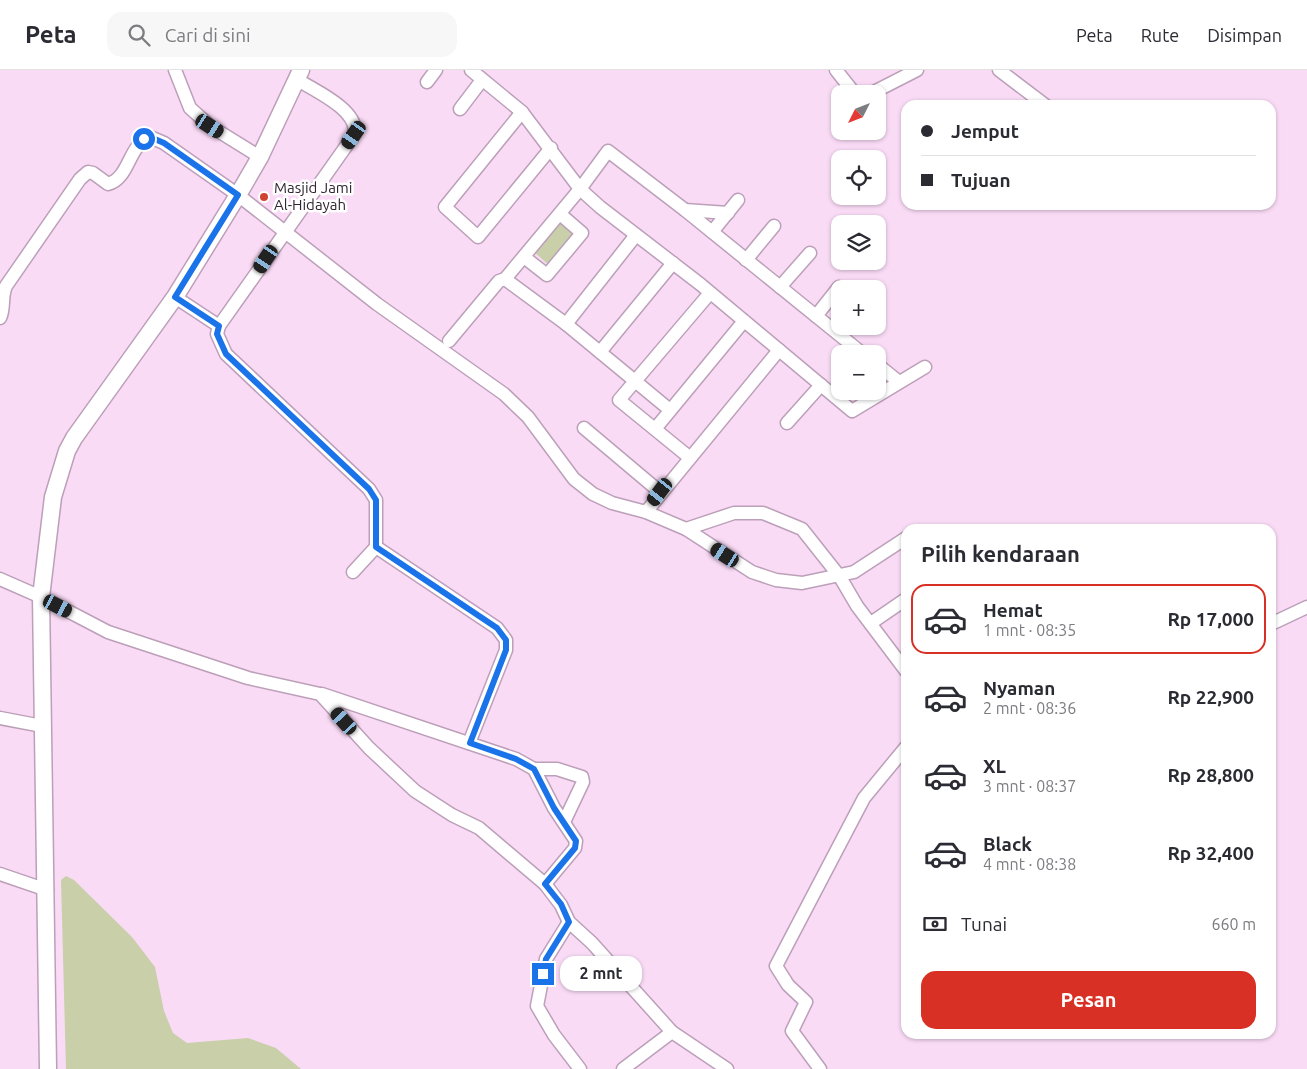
<!DOCTYPE html>
<html lang="id">
<meta charset="utf-8">
<style>
body{margin:0;font-family:Ubuntu,sans-serif;background:#f7f7f7;color:#2b2b33;height:100vh;display:flex;flex-direction:column;font-size:19px;white-space:nowrap}
*{box-sizing:border-box;margin:0}
p{font-size:16px;color:#7c7c81}
.icon{flex:none;width:28px;height:28px;fill:none;stroke:currentColor;stroke-width:2;stroke-linecap:round;stroke-linejoin:round}
.map{position:relative;flex:1;overflow:hidden}
.side{position:absolute;left:901px;top:454px;width:375px;height:515px;display:flex;flex-direction:column;background:#fff;border-radius:15px;box-shadow:0 1px 4px #0004}
.side>*{flex:none}
.guide{position:absolute;left:901px;top:30px;width:375px;height:110px;border-radius:15px;box-shadow:0 1px 4px #0004;display:grid;align-content:center;height:110px;padding:0 20px;background:#fff}
.needle{width:32px;rotate:228deg}
.controls{position:absolute;left:831px;top:15px;display:grid;gap:10px}
.controls a{display:grid;place-items:center;width:55px;height:55px;border-radius:10px;background:#fff;box-shadow:0 1px 4px #0004;font-size:25px}
.end{position:absolute;width:22px;height:22px;margin:-11px;border:6px solid #1a73e8;background:#fff;box-shadow:0 0 0 2px #fff}
.from{border-radius:50%}
.bubble{position:absolute;height:35px;border-radius:15px;background:#fff;box-shadow:0 1px 4px #0004;font-size:16px;font-weight:700;line-height:35px;text-align:center}
.car{position:absolute;width:15px;height:30px;margin:-15px -8px;border-radius:6px;box-shadow:0 0 4px 1px #0007;background:linear-gradient(#222 24%,#8ab4d8 0 40%,#222 0 76%,#8ab4d8 0 86%,#222 0)}
.guide b{display:flex;align-items:center;gap:18px;height:48px;font-size:19px}
.guide b+b{border-top:1px solid #e1e1e2}
.guide i{width:12px;height:12px;background:#2b2b33}
ul{padding:0;list-style:none}
li{display:flex;align-items:center;gap:15px;height:70px;margin:0 10px 8px;padding:0 10px;border:2px solid transparent;border-radius:15px}
li div{flex:1}
li b{display:block;font-size:19px}
li em{font-style:normal;font-weight:700}
li.on{border-color:#d93025}
li>.icon{width:45px;height:45px;stroke-width:1.5}
h2{padding:0 20px;font-size:22px;line-height:60px}
.pay{display:flex;align-items:center;gap:12px;height:55px;padding:0 20px;font-size:19px}
.pay p{margin-inline-start:auto}
.action{display:flex;gap:10px;margin-top:auto;padding:10px 20px}
.action a{flex:1;height:58px;border-radius:15px;background:#d93025;color:#fff;font-size:20px;font-weight:700;line-height:58px;text-align:center}
header{display:flex;align-items:center;gap:30px;box-sizing:border-box;height:70px;padding:0 25px;background:#fff;border-bottom:1px solid #e1e1e2}
header strong{font-size:24px}
nav{display:flex;gap:28px;margin-inline-start:auto;font-size:18px}
.search{width:350px;height:45px;background:#f7f7f7;display:flex;align-items:center;gap:12px;box-sizing:border-box;padding:0 18px;border-radius:15px;color:#7c7c81;font-size:19px}
.map>svg:first-child{display:block}
</style>
<header>
<strong>Peta</strong>
<div class="search"><svg class="icon" aria-label="search" viewBox="0 0 24 24"><circle cx="10" cy="10" r="6"/><path d="M15 15l6 6"/></svg>Cari di sini</div>
<nav><a>Peta</a><a>Rute</a><a>Disimpan</a></nav>
</header>
<div class="map">
<svg width="1307" height="999" viewBox="0 0 1307 999">
<rect width="100%" height="100%" fill="#fadbf6"/>
<!-- green -->
<g fill="#c8cfa9">
<polygon points="559,151 576,166 550,196 533,181"/>
<polygon points="66,806 74,810 132,867 155,897 164,941 173,963 187,973 248,968 276,978 301,999 66,999 61,810"/>
</g>
<g fill="none" stroke-linecap="round" stroke-linejoin="round">
<!-- minor casing -->
<g stroke="#bc9fb8" stroke-width="15">
<g id="minor">
<polyline points="175,0 190,38 210,56 260,87"/>
<polyline points="471,0 522,42 580,119 600,137 700,214 852,341 925,297"/>
<polyline points="836,0 855,24"/>
<polyline points="999,0 1045,35"/>
<polyline points="427,12 436,0"/>
<polyline points="870,24 917,0"/>
<polyline points="460,39 482,10"/>
<polyline points="522,42 445,137 478,167 551,78"/>
<polyline points="685,140 728,143"/>
<polyline points="712,162 738,130"/>
<polyline points="524,187 547,205 582,163 560,144"/>
<polyline points="746,190 774,156"/>
<polyline points="780,217 810,183"/>
<polyline points="175,227 219,256 217,264 226,284 369,419 376,430 376,477 353,502"/>
<polyline points="816,246 839,217"/>
<path d="M0 248C5 238 1 227 6 216L80 109 88 102 93 103 108 114C130 108 128 75 150 67L164 73 238 125 377 234 504 324 528 347 574 409 593 424 612 433 646 442 686 459 734 443H763L802 459 840 507 857 536 906 601"/>
<polyline points="566,254 636,165"/>
<path d="M219 256 354 65C361 41 314 20 296 9"/>
<polyline points="449,271 499,211 505,209"/>
<polyline points="600,282 673,193"/>
<polyline points="878,295 899,312"/>
<polyline points="670,340 566,254 505,209 580,119 608,81 685,140 863,284"/>
<polyline points="787,353 821,315"/>
<polyline points="584,358 660,422"/>
<polyline points="655,359 744,251"/>
<polyline points="689,387 619,330 710,223"/>
<polyline points="646,442 779,280"/>
<polyline points="686,459 752,502 776,510 802,513 854,502 906,468"/>
<polyline points="376,477 497,558 506,570 506,580 469,673"/>
<polyline points="0,509 41,527 108,562 248,608 320,624 369,678 415,721 452,745 479,758 545,814 561,835 569,852 592,873 672,962 727,999"/>
<polyline points="871,553 906,529"/>
<polyline points="1271,554 1307,537"/>
<polyline points="322,624 516,689 534,699 554,738 576,771 575,778 545,814"/>
<polyline points="0,648 42,656"/>
<polyline points="534,699 557,699 582,707 583,712 564,752"/>
<polyline points="0,804 47,820"/>
<polyline points="569,852 546,889 537,936 554,965 580,999"/>
<polyline points="623,999 672,962"/>
<polyline points="820,999 792,961 806,932 788,915 776,896 864,728 906,677"/>
</g>
</g>
<!-- tertiary casing -->
<g stroke="#bc9fb8" stroke-width="19">
<polyline id="tertiary" points="48,999 41,527 53,427 67,381 74,368 175,227 238,125 260,87 301,0"/>
</g>
<!-- minor -->
<use href="#minor" stroke="#fff" stroke-width="12"/>
<!-- tertiary -->
<use href="#tertiary" stroke="#fff" stroke-width="16"/>
</g>
<g fill="none" stroke-linecap="round" stroke-linejoin="round">
<!-- route -->
<polyline stroke="#1a73e8" stroke-width="6" points="144,69 150,67 164,73 238,125 175,227 219,256 217,264 226,284 369,419 376,430 376,477 497,558 506,570 506,580 470,673 516,689 534,699 554,738 576,771 575,778 545,814 561,834 569,852 546,889 543,904"/>
</g>
<!-- markers -->
<circle fill="#d04332" stroke="#fff" stroke-width="2" cx="264" cy="127" r="5"/>
<g text-anchor="middle" stroke-width="5" stroke-linejoin="round" paint-order="stroke">
<!-- poi labels -->
<g font-size="15" fill="#31252f" stroke="#fff" text-anchor="start">
<text x="274" y="123">Masjid Jami<tspan x="274" dy="17">Al-Hidayah</tspan></text>
</g>
</g>
</svg>
<div class="controls">
<a><svg class="needle" viewBox="-14 -14 28 28"><path d="M0-13l5 13h-10z" fill="#e53935"/><path d="M0 13l5-13h-10z" fill="#7c7c81"/></svg></a>
<a><svg class="icon" aria-label="locate" viewBox="0 0 24 24"><circle cx="12" cy="12" r="6"/><path d="M12 2v4M12 18v4M2 12h4M18 12h4"/></svg></a>
<a><svg class="icon" aria-label="layers" viewBox="0 0 24 24"><path d="M12 4l9 5-9 5-9-5zM3 14l9 5 9-5"/></svg></a>
<a>+</a>
<a>−</a>
</div>
<i class="end from" style="left:144px;top:69px"></i>
<i class="end" style="left:543px;top:904px"></i>
<div class="bubble" style="left:560px;top:886px;width:82px">2 mnt</div>
<i class="car" style="left:210px;top:56px;rotate:123deg"></i>
<i class="car" style="left:354px;top:65px;rotate:215deg"></i>
<i class="car" style="left:266px;top:189px;rotate:214deg"></i>
<i class="car" style="left:660px;top:422px;rotate:217deg"></i>
<i class="car" style="left:725px;top:485px;rotate:303deg"></i>
<i class="car" style="left:58px;top:536px;rotate:117deg"></i>
<i class="car" style="left:344px;top:651px;rotate:318deg"></i>
<div class="guide">
<b><i class="from"></i>Jemput</b>
<b><i></i>Tujuan</b>
</div>
<section class="side">
<h2>Pilih kendaraan</h2>
<ul>
<li class="on"><svg class="icon" aria-label="car" viewBox="0 0 24 24"><path d="M5 17H2v-5l4-1 3-4h7l3 4 3 1v5h-3M9 17h6M6 11h13"/><circle cx="7" cy="17" r="2"/><circle cx="17" cy="17" r="2"/></svg><div><b>Hemat</b><p>1 mnt · 08:35</p></div><em>Rp 17,000</em></li>
<li><svg class="icon" aria-label="car" viewBox="0 0 24 24"><path d="M5 17H2v-5l4-1 3-4h7l3 4 3 1v5h-3M9 17h6M6 11h13"/><circle cx="7" cy="17" r="2"/><circle cx="17" cy="17" r="2"/></svg><div><b>Nyaman</b><p>2 mnt · 08:36</p></div><em>Rp 22,900</em></li>
<li><svg class="icon" aria-label="car" viewBox="0 0 24 24"><path d="M5 17H2v-5l4-1 3-4h7l3 4 3 1v5h-3M9 17h6M6 11h13"/><circle cx="7" cy="17" r="2"/><circle cx="17" cy="17" r="2"/></svg><div><b>XL</b><p>3 mnt · 08:37</p></div><em>Rp 28,800</em></li>
<li><svg class="icon" aria-label="car" viewBox="0 0 24 24"><path d="M5 17H2v-5l4-1 3-4h7l3 4 3 1v5h-3M9 17h6M6 11h13"/><circle cx="7" cy="17" r="2"/><circle cx="17" cy="17" r="2"/></svg><div><b>Black</b><p>4 mnt · 08:38</p></div><em>Rp 32,400</em></li>
</ul>
<div class="pay"><svg class="icon" aria-label="cash" viewBox="0 0 24 24"><path d="M3 7h18v10H3z"/><circle cx="12" cy="12" r="2"/></svg>Tunai<p>660 m</p></div>
<div class="action"><a>Pesan</a></div>
</section>
</div>
